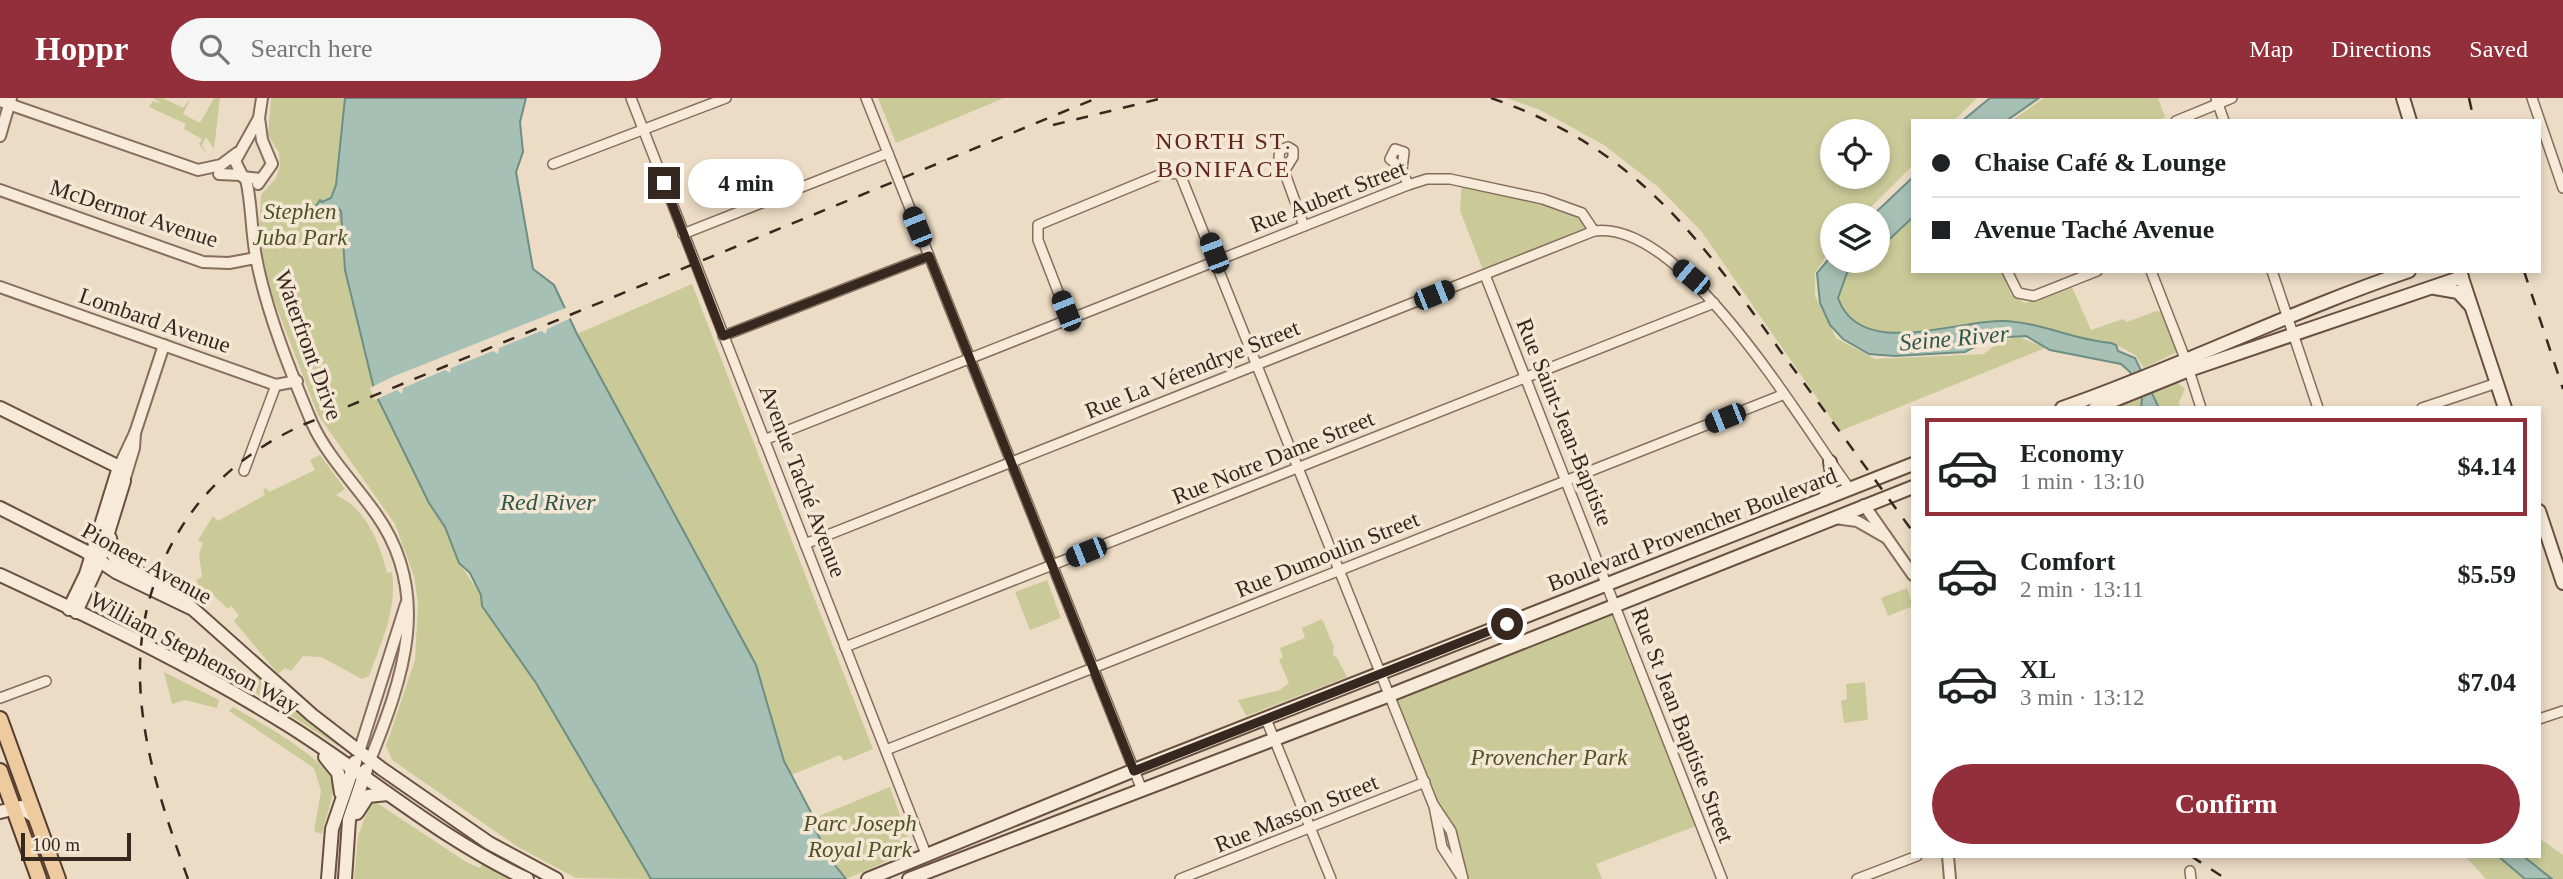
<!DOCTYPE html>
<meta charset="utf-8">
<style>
body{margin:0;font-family:"Times New Roman",serif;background:#f6f6f6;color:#202124;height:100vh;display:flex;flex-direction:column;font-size:26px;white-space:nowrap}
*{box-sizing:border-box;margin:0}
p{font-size:23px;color:#757577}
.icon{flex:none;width:38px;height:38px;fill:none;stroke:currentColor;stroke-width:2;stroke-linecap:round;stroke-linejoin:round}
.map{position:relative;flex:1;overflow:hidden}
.panel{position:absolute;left:1911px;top:308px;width:630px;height:452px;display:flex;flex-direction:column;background:#fff;border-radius:0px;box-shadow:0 4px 10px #0003}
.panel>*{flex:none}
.guide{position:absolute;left:1911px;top:21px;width:630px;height:154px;border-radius:0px;box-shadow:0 4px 10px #0003;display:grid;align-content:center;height:154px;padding:0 21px;background:#fff}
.controls{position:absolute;left:1820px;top:21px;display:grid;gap:14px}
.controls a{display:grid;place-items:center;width:70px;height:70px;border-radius:50%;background:#fff;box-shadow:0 4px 10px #0003;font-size:35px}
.scale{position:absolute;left:21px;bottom:18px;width:110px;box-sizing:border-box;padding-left:7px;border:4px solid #37281f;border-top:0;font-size:19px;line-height:24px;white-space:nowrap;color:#37281f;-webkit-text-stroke:5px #f4e7d4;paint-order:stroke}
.end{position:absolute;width:32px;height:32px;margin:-16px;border:9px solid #37281f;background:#fff;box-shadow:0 0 0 4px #fff}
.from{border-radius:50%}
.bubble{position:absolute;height:49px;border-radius:24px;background:#fff;box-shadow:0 4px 10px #0003;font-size:23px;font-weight:600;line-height:49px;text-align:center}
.car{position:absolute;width:21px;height:42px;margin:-21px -10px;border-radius:9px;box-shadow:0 0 5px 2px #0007;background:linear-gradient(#222 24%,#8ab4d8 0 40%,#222 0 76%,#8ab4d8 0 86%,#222 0)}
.guide b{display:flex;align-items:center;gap:24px;height:66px;font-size:26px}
.guide b+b{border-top:2px solid #e0e0e0}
.guide i{width:18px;height:18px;background:#202124}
ul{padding:12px 0 0;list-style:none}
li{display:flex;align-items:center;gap:21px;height:98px;margin:0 14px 10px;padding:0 7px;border:4px solid transparent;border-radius:0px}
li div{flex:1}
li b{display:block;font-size:26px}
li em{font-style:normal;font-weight:600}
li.current{border-color:#932f3b}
li>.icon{width:63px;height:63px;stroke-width:1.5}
.button{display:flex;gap:14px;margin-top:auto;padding:14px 21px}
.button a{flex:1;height:80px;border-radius:42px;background:#932f3b;color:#fff;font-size:28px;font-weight:600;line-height:80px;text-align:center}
header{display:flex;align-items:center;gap:42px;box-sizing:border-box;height:98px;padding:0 35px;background:#932f3b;color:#fff}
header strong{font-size:33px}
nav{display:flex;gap:38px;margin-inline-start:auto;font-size:24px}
.search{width:490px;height:63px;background:#f6f6f6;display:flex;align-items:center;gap:18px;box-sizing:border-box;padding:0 24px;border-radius:38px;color:#757577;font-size:26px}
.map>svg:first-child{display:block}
</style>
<header>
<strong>Hoppr</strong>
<div class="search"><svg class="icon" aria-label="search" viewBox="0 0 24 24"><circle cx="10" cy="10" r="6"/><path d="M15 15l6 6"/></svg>Search here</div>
<nav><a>Map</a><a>Directions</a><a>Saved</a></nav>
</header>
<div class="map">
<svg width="2563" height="781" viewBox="0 0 2563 781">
<rect width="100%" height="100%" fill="#ecdcc5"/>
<!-- green -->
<g fill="#caca99" fill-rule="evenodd">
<polygon points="154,0 163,0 183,10 191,0 183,16 200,25 214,0 220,0 214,51 206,39 202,47 207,56 199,46 202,41 184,31 186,26 149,9 153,3 161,6"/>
<polygon points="271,0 345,0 340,37 344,129 340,134 345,172 376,295 429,405 445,429 459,465 481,497 482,508 536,585 651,781 576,780 518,749 392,662 386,648 415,562 418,506 414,478 395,426 318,317 267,184 259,133 261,97 276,80 280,68 279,55 268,37"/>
<polygon points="878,0 1004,0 896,45"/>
<path d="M1507 0H1977L1954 23H1913V67L1863 117H1832V149L1815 175V198L1836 240 1875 261 1984 256 2001 242 2020 239 2045 250 1840 333 1701 133 1658 89 1604 47 1540 12ZM1878 33V79H1832V33Z"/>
<polygon points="2044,0 2158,0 2165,19 2156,23 2011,23"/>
<polygon points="1462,83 1577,112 1594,133 1485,177 1460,113"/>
<polygon points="1913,112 1913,173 2002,173 2011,197 2025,205 2072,189 2091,232 2123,221 2127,224 2157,213 2162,214 2177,254 2144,270 2135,257 2121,249 2004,227 1895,239 1858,230 1838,212 1837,185 1860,163 1878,163 1878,146"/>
<polygon points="692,186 873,651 844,663 840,657 791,677 784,663 756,567 577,236"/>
<polygon points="2178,285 2185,291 2179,304 2180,310 2113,310"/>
<path d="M320 357 345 391 336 397C366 410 380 445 387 475L392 474C397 512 382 543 369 578L362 581 321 559 303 558 291 573 285 570 278 576 234 523 239 517 231 508 228 511 207 491 201 493 196 482 202 479 199 456 203 445 198 442 213 418 218 423 265 397 263 392 266 390 269 394 315 372 310 362Z"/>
<polygon points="1047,482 1061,520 1030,532 1015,494"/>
<polygon points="1907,490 1913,508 1888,518 1881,500"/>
<polygon points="1615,506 1701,726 1596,766 1602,781 1463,781 1459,757 1433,706 1390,597"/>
<polygon points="1322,521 1334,549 1333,557 1337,560 1347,579 1246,618 1238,602 1280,592 1289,585 1279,562 1283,559 1280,550 1305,540 1302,530"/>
<polygon points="164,574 219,602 217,610 185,602 172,606"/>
<polygon points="257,577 310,625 339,646 338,648 251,592 251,582"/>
<polygon points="1865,584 1868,622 1844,625 1841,603 1847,601 1846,586"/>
<path d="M233 609C255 622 332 662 333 688 333 703 325 721 322 736L314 733 321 693 314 670 229 613Z"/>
<path d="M890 689 912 752 846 781C832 762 818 743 814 720Z"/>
<polygon points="377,705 468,765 480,770 482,766 512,781 354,781 358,738 370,706"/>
<polygon points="2539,740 2563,757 2563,781 2486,781 2465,758 2539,758"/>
</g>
<!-- water -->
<g fill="#a6c0b5" stroke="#6d8e82" stroke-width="2">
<polygon points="345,0 526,0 520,24 523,54 516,74 533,171 554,187 577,236 756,567 784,663 814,720 816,733 831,762 846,781 651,781 536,585 482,508 481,497 470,475 459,465 445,429 429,405 375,295 345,172 341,113 338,110 320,117 314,111 320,102 322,104 331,100 336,87"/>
<polygon points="1990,0 2039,0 2006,23 1962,23"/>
<polygon points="1913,79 1913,119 1878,152 1878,117 1873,117"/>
<path d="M1832 157V163H1865L1847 175 1838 200C1860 263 1957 221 2005 223 2042 225 2075 242 2111 245L2116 247 2118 253 2135 260 2159 310H2141L2142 301 2130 274 2121 266 2050 252 2026 238 1991 240 1965 254 1895 258 1869 256 1843 241 1830 227 1820 205 1817 175Z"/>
<polygon points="2498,758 2523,758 2552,781 2525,781"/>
</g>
<!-- pier -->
<polygon fill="#ecdcc5" points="568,209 573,219 547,231 546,236 541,233 499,250 498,256 493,253 451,270 450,275 445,272 403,290 402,296 397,292 375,302 370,290 392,279"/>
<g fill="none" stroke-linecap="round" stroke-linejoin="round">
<!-- minor casing -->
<g stroke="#866d5c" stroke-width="12">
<g id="minor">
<polyline points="631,0 926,756"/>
<polyline points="866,0 1142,692"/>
<polyline points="2216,0 2224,23"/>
<polyline points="2532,0 2563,90"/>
<polyline points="2176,23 2232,0"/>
<polyline points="553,66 726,0"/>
<polyline points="1402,71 1390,61 1395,51 1404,54 1402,71 1408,87"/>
<polyline points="1285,72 1293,59 1293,52 1288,49 1280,52 1279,59 1304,128"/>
<polyline points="683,136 888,55"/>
<polyline points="2007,173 2018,195 2034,198 2097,173"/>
<polyline points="2151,173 2186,263 2201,310"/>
<polyline points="2272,173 2318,310"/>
<polyline points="1485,177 1722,781"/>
<polyline points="1069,222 1038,142 1038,127 1164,75 1180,76 1433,706 1451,733 1463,781"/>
<polyline points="723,238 929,158"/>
<polyline points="2422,310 2497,285"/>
<path d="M764 342 1408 87 1427 81H1450L1543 101 1582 115 1594 133C1683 120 1802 327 1850 391"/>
<polyline points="244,373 276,287"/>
<polyline points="805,446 1594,133"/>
<polyline points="845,549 1714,205"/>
<polyline points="0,600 46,583"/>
<polyline points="1266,621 1331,781"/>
<polyline points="2539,621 2563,613"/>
<polyline points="886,652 1782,297"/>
<polyline points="1434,708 1442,749 1461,778"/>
<polyline points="2190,773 2191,781"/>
<polyline points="1180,781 1425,684"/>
<polyline points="1857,781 1917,758"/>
</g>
</g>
<!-- tertiary casing -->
<g stroke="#866d5c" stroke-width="14">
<g id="tertiary">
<polyline points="0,3 198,72 221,67 237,55"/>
<polyline points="0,38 11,0"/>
<polyline points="219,76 241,77"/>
<path d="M246 81C252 107 251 133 256 159 266 213 291 275 312 325 327 358 355 386 376 416 433 496 403 580 370 662"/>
<polyline points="261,81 243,79 235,63 259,20 262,0"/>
<polyline points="258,86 272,66 262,42 259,20"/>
<polyline points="0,92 203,164 229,165 256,160"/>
<polyline points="0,189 276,287 297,283"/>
<polyline points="119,369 135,335"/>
<polyline points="124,383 134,350 135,335 164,247"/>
<polyline points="1864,407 1913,477"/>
<polyline points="1835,420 1857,423 1885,439"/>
<polyline points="359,654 406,506"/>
<polyline points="1948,758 1950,781"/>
</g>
</g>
<!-- secondary casing -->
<g stroke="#684f3f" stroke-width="16">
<g id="secondary">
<polyline points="2403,0 2410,23"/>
<polyline points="2460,174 2505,310"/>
<polyline points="2435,190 2458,194 2470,207"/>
<polyline points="0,310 119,369 124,383 99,464 76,514"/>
<path d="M2062 310C2180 269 2291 213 2409 173"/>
<polyline points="2095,310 2189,272 2462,179"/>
<polyline points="1824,401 1833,382 1830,364"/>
<polyline points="0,410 85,453 116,474 193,511 312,617 382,671 489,745 556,781"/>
<polyline points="2539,413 2563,485"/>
<polyline points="110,440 112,455 118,464 179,496 188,506"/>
<path d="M0 477C99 523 199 571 291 629 370 679 441 741 527 781"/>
<polyline points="69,511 86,476 119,369"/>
<polyline points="325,659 338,675 341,695"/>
<polyline points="0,714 21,709 35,719"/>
<polyline points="357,715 368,698 388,696"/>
<polyline points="328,781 332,731 355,664"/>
<polyline points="345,781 349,722 366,672"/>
<polyline points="868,781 1142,669 1913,366"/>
<polyline points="909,781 1390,597 1913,389"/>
</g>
</g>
<!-- primary casing -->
<g stroke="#543c30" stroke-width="18">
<g id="primary">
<polyline points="0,621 58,781"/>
<polyline points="0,673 39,781"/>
</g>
</g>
<!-- minor -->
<use href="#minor" stroke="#f7ead8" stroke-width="9"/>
<!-- tertiary -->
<use href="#tertiary" stroke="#f7ead8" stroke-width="10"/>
<!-- secondary -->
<use href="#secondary" stroke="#f7ead8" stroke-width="12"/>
<!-- primary -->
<use href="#primary" stroke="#eecb9f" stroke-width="14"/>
<!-- rail -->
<g stroke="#37281f" stroke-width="2.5" stroke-dasharray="12 12" stroke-linecap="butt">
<path d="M1491 0C1636 50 1699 139 1784 258 1827 316 1870 375 1913 434"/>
<polyline points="2469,0 2474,23"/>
<polyline points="1053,27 1163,0"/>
<polyline points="2524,173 2563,291"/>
<polyline points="2191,758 2226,781"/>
<path d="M188 781C145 663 109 545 181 430 210 383 255 348 305 326L1097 0"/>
</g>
</g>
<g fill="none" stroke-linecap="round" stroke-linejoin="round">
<!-- route -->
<polyline stroke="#37281f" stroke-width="9" points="664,85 723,238 929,158 1134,673 1507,526"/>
</g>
<g text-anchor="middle" stroke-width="7" stroke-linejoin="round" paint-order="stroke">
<!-- street labels -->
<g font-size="23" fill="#37281f" stroke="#f4e7d4">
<text transform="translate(1328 98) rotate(-21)" y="8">Rue Aubert Street</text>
<text transform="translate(134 115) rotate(18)" y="8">McDermot Avenue</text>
<text transform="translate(155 222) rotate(19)" y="8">Lombard Avenue</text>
<text transform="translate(309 247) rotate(70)" y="8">Waterfront Drive</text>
<text transform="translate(1192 271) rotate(-22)" y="8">Rue La Vérendrye Street</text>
<text transform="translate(1565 324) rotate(68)" y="8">Rue Saint-Jean-Baptiste</text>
<text transform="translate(1273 359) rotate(-22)" y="8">Rue Notre Dame Street</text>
<text transform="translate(803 383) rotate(69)" y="8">Avenue Taché Avenue</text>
<text transform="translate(1692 431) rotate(-21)" y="8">Boulevard Provencher Boulevard</text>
<text transform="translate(1327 456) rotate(-22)" y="8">Rue Dumoulin Street</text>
<text transform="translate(147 465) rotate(29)" y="8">Pioneer Avenue</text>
<text transform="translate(195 554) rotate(28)" y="8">William Stephenson Way</text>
<text transform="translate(1683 627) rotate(69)" y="8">Rue St Jean Baptiste Street</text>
<text transform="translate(1296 715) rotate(-22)" y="8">Rue Masson Street</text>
</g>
<!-- park labels -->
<g font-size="23" font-style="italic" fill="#4d5227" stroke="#f4e7d4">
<text x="300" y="121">Stephen<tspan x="300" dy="26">Juba Park</tspan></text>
<text x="1549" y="667">Provencher Park</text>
<text x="860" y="733">Parc Joseph<tspan x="860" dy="26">Royal Park</tspan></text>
</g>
<!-- neighbourhood labels -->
<g font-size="24" letter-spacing="2" fill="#622620" stroke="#f4e7d4">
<text x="1224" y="51">NORTH ST.<tspan x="1224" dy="28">BONIFACE</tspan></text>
</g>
<!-- water labels -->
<g font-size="24" font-style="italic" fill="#2f564f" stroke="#f4e7d4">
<text transform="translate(1954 240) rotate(-5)" y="8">Seine River</text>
<text x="548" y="412">Red River</text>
</g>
</g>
</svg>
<div class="controls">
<a><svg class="icon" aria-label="locate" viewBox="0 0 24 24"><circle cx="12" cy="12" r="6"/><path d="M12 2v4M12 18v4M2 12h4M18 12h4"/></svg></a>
<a><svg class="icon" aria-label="layers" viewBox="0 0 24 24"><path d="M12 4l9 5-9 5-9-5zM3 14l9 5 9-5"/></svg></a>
</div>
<div class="scale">100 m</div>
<i class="end from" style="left:1507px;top:526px"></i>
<i class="end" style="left:664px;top:85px"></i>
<div class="bubble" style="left:688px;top:61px;width:116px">4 min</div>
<i class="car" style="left:917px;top:129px;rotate:338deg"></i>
<i class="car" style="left:1214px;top:155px;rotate:339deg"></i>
<i class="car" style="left:1691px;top:179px;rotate:310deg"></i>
<i class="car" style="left:1434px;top:197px;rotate:68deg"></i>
<i class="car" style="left:1066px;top:213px;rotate:338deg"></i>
<i class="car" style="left:1725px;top:320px;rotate:248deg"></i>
<i class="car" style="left:1086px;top:454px;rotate:248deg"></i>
<div class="guide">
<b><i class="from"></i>Chaise Café &amp; Lounge</b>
<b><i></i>Avenue Taché Avenue</b>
</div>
<section class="panel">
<ul>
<li class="current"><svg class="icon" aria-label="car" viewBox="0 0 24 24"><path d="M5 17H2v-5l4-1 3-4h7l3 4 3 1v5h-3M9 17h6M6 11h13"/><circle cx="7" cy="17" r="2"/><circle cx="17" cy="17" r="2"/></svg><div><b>Economy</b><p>1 min · 13:10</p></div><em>$4.14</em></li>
<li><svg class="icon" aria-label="car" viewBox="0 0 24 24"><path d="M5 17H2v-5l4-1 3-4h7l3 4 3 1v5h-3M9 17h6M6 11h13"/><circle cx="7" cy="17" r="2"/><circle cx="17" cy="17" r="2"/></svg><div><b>Comfort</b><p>2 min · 13:11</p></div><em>$5.59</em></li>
<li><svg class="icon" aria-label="car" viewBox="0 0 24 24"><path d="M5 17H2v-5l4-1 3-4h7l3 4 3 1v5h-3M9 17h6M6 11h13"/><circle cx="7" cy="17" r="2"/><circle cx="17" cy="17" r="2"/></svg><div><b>XL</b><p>3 min · 13:12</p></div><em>$7.04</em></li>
</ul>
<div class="button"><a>Confirm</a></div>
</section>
</div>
